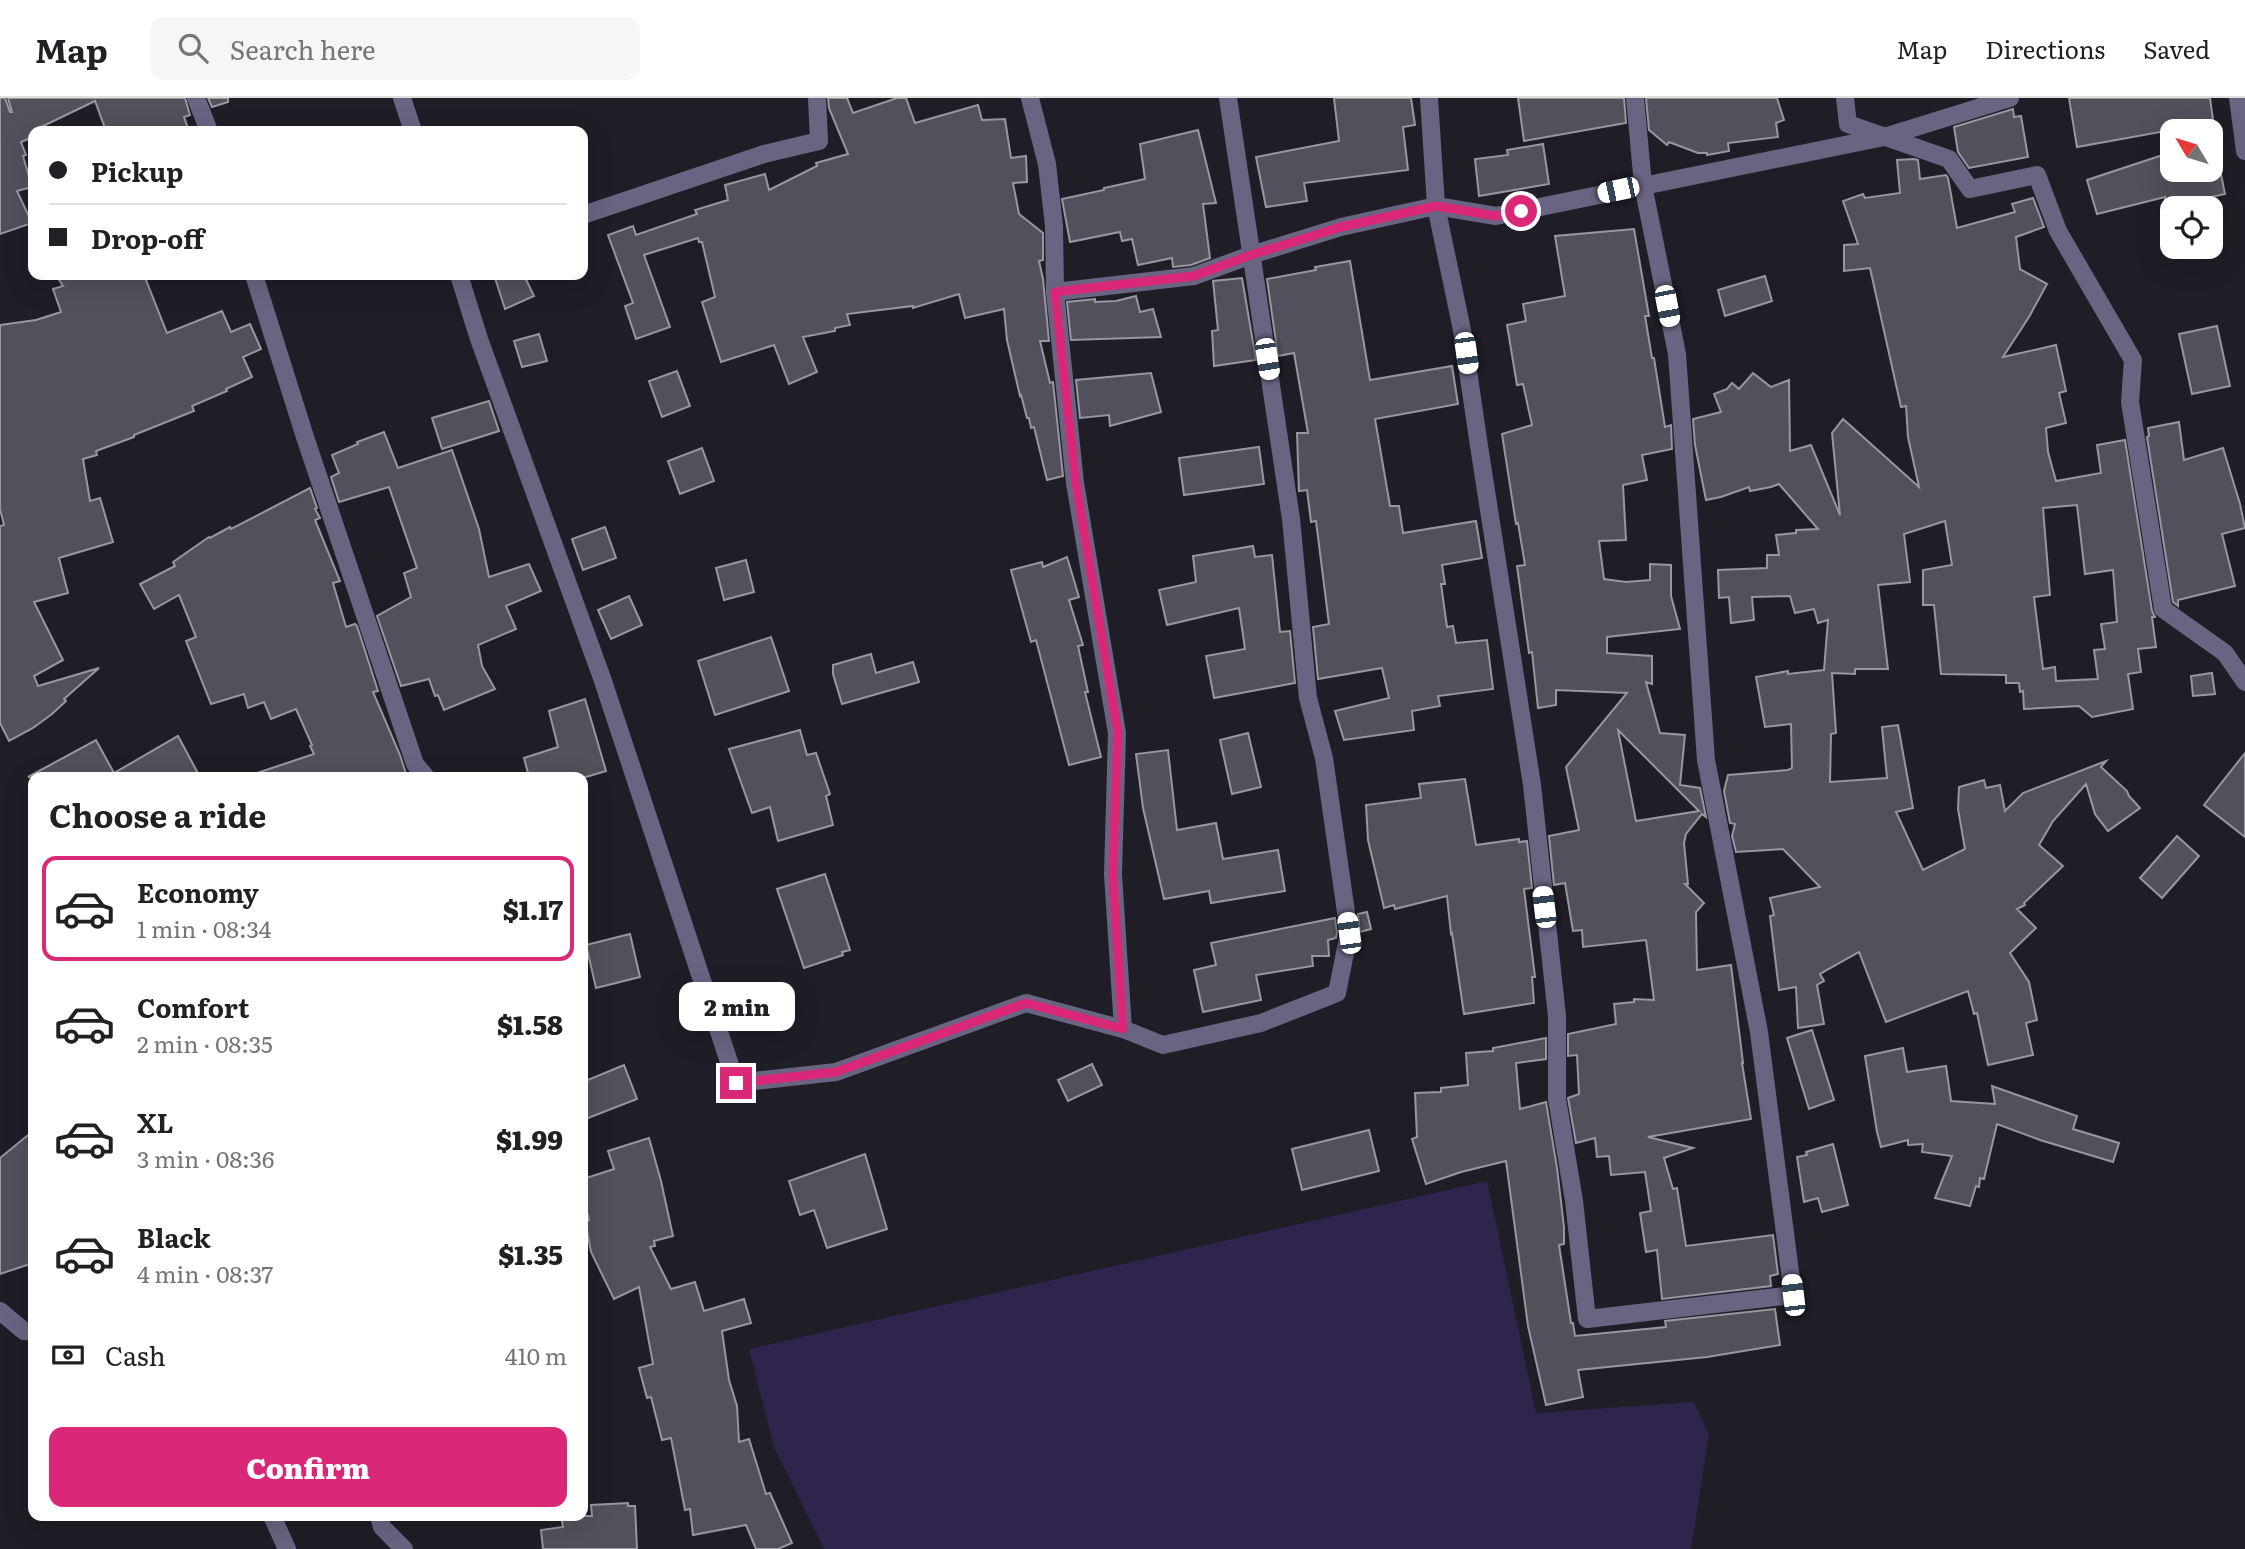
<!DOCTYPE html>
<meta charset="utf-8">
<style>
body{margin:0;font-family:Literata,serif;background:#f6f6f6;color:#202124;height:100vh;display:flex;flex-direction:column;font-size:26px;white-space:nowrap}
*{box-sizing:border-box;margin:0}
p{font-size:23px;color:#757577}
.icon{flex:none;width:38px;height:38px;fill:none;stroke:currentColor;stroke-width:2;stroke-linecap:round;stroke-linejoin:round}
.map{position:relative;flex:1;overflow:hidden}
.details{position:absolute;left:28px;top:674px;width:560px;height:749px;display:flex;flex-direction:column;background:#fff;border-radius:14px;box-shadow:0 7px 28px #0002}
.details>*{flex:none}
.top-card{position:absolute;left:28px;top:28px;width:560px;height:154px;border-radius:14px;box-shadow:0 7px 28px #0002;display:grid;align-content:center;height:154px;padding:0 21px;background:#fff}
.needle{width:46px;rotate:308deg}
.controls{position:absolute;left:2160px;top:21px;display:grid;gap:14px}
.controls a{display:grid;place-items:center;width:63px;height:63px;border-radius:14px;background:#fff;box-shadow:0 7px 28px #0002;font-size:35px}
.end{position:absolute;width:32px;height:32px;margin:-16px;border:9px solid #db2777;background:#fff;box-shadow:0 0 0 4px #fff}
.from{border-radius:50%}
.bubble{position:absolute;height:49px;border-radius:14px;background:#fff;box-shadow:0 7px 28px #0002;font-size:23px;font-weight:800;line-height:49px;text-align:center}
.car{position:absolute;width:21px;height:42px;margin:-21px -10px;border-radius:9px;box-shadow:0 0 5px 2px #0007;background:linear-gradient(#fff 24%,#345 0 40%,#fff 0 76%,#345 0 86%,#fff 0)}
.top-card b{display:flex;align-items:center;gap:24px;height:66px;font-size:26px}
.top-card b+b{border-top:2px solid #e0e0e0}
.top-card i{width:18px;height:18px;background:#202124}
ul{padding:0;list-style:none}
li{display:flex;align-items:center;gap:21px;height:105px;margin:0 14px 10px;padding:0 7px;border:4px solid transparent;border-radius:14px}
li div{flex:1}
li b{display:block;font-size:26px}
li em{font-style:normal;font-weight:800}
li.on{border-color:#db2777}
li>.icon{width:63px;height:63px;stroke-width:1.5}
h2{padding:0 21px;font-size:32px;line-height:84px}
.pay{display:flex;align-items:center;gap:18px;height:77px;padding:0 21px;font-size:26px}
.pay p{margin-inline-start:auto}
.action{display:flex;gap:14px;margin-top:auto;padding:14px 21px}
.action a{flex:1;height:80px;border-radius:14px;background:#db2777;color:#fff;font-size:28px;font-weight:800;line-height:80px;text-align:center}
header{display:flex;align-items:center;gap:42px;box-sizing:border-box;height:98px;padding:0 35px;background:#fff;border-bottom:2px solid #e0e0e0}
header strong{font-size:33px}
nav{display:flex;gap:38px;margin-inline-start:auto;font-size:24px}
.search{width:490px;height:63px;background:#f6f6f6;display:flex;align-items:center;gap:18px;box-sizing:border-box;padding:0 24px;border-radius:14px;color:#757577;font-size:26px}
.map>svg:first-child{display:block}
</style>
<header>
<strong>Map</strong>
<div class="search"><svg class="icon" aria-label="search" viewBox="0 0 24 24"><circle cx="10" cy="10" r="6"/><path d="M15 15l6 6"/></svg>Search here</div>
<nav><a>Map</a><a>Directions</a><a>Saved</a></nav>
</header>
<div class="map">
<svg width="2245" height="1451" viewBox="0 0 2245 1451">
<rect width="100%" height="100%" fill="#1f1e27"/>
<!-- green -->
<polygon fill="#2e244c" points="1487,1083 1536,1315 1694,1304 1709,1336 1691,1451 824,1451 774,1349 749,1251"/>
<!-- building -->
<g fill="#52505a" stroke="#9896a1" stroke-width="2" fill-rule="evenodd">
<polygon points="0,0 5,0 10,14 12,14 8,0 185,0 190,17 184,19 189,33 106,33 95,3 39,30 41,33 33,33 33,39 21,44 26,57 23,58 32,89 17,93 32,125 0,136"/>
<polygon points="208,0 228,0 228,4 212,9"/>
<polygon points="828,0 847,0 853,15 897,0 906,0 915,25 978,7 982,22 1005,21 1011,60 1026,58 1027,84 1013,85 1019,116 1043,135 1043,162 1039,163 1043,181 1049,243 1040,243 1050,285 1053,284 1063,378 1047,382 1034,329 1031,330 1029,320 1027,320 1021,297 1020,298 1007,242 1004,211 965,220 959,196 913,210 913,208 847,216 850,227 835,230 835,233 803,239 817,274 789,286 774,247 721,264 702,204 715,199 702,144 699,144 698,140 644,157 670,229 636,241 625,208 633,205 608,137 633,128 636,137 697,116 695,112 728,102 725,87 765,76 769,92 817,68 816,65 848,56 829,10"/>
<polygon points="1334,0 1411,0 1415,27 1403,29 1408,72 1304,85 1307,103 1266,109 1256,59 1339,43"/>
<polygon points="1518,0 1624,0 1626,25 1524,43"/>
<polygon points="1646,0 1777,0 1784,22 1776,25 1778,39 1728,45 1729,53 1707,57 1707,55 1698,55 1669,44 1667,47 1649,32"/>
<polygon points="2069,0 2210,0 2213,22 2210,22 2225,96 2166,109 2165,99 2097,116 2087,82 2172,54 2172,72 2210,72 2210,33 2172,34 2171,32 2077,49"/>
<polygon points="2013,11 2014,19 2021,18 2028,59 1969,70 1958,54 1954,29"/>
<polygon points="1198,32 1216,105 1203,106 1210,160 1191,167 1173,169 1172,160 1138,167 1132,141 1122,143 1120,134 1070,144 1062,101 1104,92 1104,90 1145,81 1140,46"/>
<polygon points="1543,46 1549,86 1479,98 1475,61 1508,57 1507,52"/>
<path d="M1914 61 1918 62 1920 81 1946 77 1948 80 1957 130 2015 114 2012 106 2033 100 2044 129 2016 139 2020 171 2047 186 2029 219 2003 259 2056 247 2066 293 2059 295 2066 325 2046 330 2048 354 2056 383 2101 375 2097 347 2125 342 2152 513 2155 519H2152L2156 549 2138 551 2141 574 2128 576 2133 611 2092 619 2079 608 2024 611 2023 593 2020 594 2019 585H2006V577L1941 576 1934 507H1923V472L1952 467 1945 423 1904 436 1910 484 1878 487 1888 571H1855V576L1832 575 1836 635 1831 636 1830 684 1887 680 1882 629 1898 627 1913 710 1896 714 1923 772 1965 751 1958 711 1959 689 1984 682 1986 690 2000 687 2005 713 2023 695 2106 663 2101 669 2127 693 2129 698 2140 710 2108 733 2095 716 2086 686 2053 723 2039 747 2063 768 2024 805 2025 807 2017 811 2036 830 2010 855 2029 884 2037 922 2026 925 2033 957 1988 967 1977 915 1974 916 1968 893 1886 924 1859 854 1820 876 1824 883 1817 887 1824 926 1798 930 1796 889 1779 892 1770 818 1774 817 1770 800 1820 789 1783 751 1736 754 1732 738 1735 726 1730 725 1724 693 1728 677 1788 672 1792 670 1791 626 1765 629 1756 579 1788 573V576L1824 572 1828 522 1818 525 1814 511 1795 515 1790 498 1752 499 1754 522 1731 525 1729 499 1719 500 1718 472 1767 470V457H1779L1776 437 1796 435V432L1818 431 1779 386 1771 389 1750 393 1749 389 1721 399 1706 402 1695 347 1693 321 1721 314 1714 296 1727 291 1732 285 1739 291 1753 275 1771 289 1789 282 1790 353 1811 347 1840 417 1832 335 1843 321 1919 389 1908 339 1906 308 1901 309 1870 170 1844 173V147L1858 146 1843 103 1863 96 1865 100 1900 95 1897 62ZM2077 407 2085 476 2113 472 2117 524 2101 526 2105 551 2094 552 2098 581 2056 583 2055 569 2043 571 2034 499 2050 497 2043 410Z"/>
<path d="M1634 131 1649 218H1645L1652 260H1654L1665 329 1671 327 1672 351 1642 357 1647 382 1623 387 1626 442 1599 443 1604 481 1626 484 1650 482V466L1671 467V498L1680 531 1607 539V555L1652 558V586L1646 584 1660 635 1685 637 1680 687 1700 690 1706 719 1702 716 1686 736 1684 745 1688 786H1685L1704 805 1696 814 1697 872 1731 867 1743 965H1742L1751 1021 1648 1039 1693 1050 1664 1060 1673 1091 1677 1090 1686 1148 1773 1137 1778 1176 1770 1178 1771 1188 1662 1201 1657 1152 1646 1154 1640 1115 1651 1113 1645 1074 1611 1077 1609 1058 1597 1059 1595 1040 1576 1045 1568 1000 1579 996 1577 957 1568 958V936L1616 926 1614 906 1634 904V901L1654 902 1646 842 1583 849 1582 832 1573 833 1565 785 1554 787 1549 738 1579 732 1566 669 1627 595 1556 592V607L1538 610 1532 554 1529 555 1517 468 1525 467 1518 425 1516 426 1502 336 1532 327 1523 286 1517 287 1507 227 1526 223 1523 206 1565 198 1555 138ZM1618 632 1699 713 1636 723Z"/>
<polygon points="1350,163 1370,282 1452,268 1458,306 1375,321 1390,408 1399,408 1403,435 1476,423 1482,460 1442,467 1445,486 1441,486 1447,529 1453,528 1456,545 1487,542 1493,591 1438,598 1440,608 1412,613 1414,632 1344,642 1335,613 1389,600 1382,570 1318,581 1313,529 1329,526 1316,423 1311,424 1307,392 1299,393 1297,335 1308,335 1294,255 1278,258 1267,181 1316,172 1315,169"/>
<polygon points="56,177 144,177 167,235 222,213 231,234 250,226 261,251 243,259 252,279 226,291 227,293 192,308 194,313 134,337 134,339 96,353 97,357 83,361 90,403 100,400 113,444 59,460 68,495 34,504 63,562 34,578 38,588 99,570 64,601 66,603 52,616 33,630 9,643 0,625 0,428 4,427 0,411 0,227 36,222 61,214 53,191 63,188"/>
<polygon points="494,177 524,177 534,198 505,211"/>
<polygon points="1765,178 1772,203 1725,218 1718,192"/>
<polygon points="1242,180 1256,262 1214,268 1212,233 1218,232 1213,183"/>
<polygon points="1136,198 1140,214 1153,211 1161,239 1071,242 1067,204 1095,201 1095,204 1116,203"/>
<polygon points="2217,228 2230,288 2192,296 2179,236"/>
<polygon points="539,236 547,263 522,269 514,243"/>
<polygon points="677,273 690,308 662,319 649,283"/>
<polygon points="1151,275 1161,314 1110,328 1109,317 1080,320 1076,282"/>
<polygon points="489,303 499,333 442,351 432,320"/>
<polygon points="2179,324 2184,362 2223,350 2240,406 2245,430 2222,436 2235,488 2178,502 2178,508 2173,504 2147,339 2149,338 2148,330"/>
<polygon points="384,334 398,370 452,352 479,431 489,479 529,466 541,493 506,508 516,531 478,547 482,568 495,591 444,612 438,597 435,598 429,581 401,588 377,518 411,499 404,475 417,470 389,389 339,404 331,379 339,375 332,357 358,346 357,344"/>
<polygon points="1259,349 1264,386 1184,397 1179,360"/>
<polygon points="702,350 714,383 680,396 668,363"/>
<polygon points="310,390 317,410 315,411 320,420 315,422 340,483 333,485 346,529 355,526 357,528 378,593 373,594 400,657 407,679 257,679 257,675 314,656 310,648 312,647 296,611 271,621 264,604 248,610 244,596 211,606 186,543 196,539 179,497 154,511 140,486 175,468 173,464 209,439 210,440 230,429 231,431"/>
<polygon points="605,429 616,460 583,472 572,441"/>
<polygon points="1253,448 1255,459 1272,457 1280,534 1290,533 1295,585 1214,600 1206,558 1245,551 1239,510 1167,527 1159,492 1196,484 1193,458"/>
<polygon points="1067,459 1079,499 1069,502 1083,547 1078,548 1088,594 1085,594 1101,659 1069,667 1036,542 1031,544 1011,472 1042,464 1043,469"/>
<polygon points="746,462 754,494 724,502 716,470"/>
<polygon points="629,498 642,527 611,541 598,512"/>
<polygon points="771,539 789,593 715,617 698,563"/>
<polygon points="871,556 876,575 913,564 919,584 842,606 833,576 833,567"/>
<polygon points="2212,575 2215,596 2193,598 2191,578"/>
<polygon points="585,601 606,673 586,679 529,679 524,660 558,649 549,613"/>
<polygon points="800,632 807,657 816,655 830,696 826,698 833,727 778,743 770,709 752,715 729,651"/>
<polygon points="1248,635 1261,689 1232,696 1220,642"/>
<polygon points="178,638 200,679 28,679 96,642 114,675"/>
<polygon points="1168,652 1177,732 1216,725 1223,761 1278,752 1285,793 1211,805 1209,793 1164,801 1143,710 1136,656"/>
<polygon points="2245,655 2245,739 2204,707"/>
<polygon points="1465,681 1476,747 1519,741 1519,744 1527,743 1532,790 1524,791 1535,879 1532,879 1534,905 1464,916 1452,835 1451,836 1447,798 1395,811 1394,807 1384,810 1368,742 1366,707 1421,700 1419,686"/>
<polygon points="2177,738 2199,758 2162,800 2140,780"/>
<polygon points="825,776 850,852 842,854 843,857 804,870 777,791"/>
<polygon points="1367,814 1371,831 1360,834 1358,816"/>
<polygon points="1335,820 1337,835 1336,840 1328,842 1329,858 1312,858 1313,868 1256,877 1261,902 1203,914 1194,872 1216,867 1211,845"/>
<polygon points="630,836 640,879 596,890 586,847"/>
<polygon points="1812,932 1834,1002 1809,1011 1787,940"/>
<polygon points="1546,940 1546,961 1516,965 1520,1011 1546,1004 1557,1070 1564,1129 1564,1146 1559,1147 1571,1225 1573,1225 1575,1238 1666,1229 1665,1223 1775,1211 1780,1247 1707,1259 1578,1272 1583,1299 1546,1307 1528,1228 1506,1063 1461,1074 1426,1086 1412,1041 1417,1039 1415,995 1441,994 1441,990 1468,987 1466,955 1493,953 1493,950"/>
<polygon points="1903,950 1907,974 1946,968 1951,1003 1995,1006 1992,988 2077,1018 2073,1031 2119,1045 2113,1064 2040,1042 1997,1026 1984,1081 1980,1080 1979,1089 1976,1088 1970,1108 1935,1100 1952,1058 1922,1054 1923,1046 1908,1047 1908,1042 1881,1049 1877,1034 1865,958"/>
<polygon points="1092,966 1102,987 1068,1003 1058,982"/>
<polygon points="624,967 637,1001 583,1022 583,984"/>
<polygon points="1369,1032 1379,1073 1302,1092 1292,1051"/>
<polygon points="33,1033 33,1165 0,1176 0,1060"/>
<polygon points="649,1040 661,1083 673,1138 654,1143 655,1148 650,1149 671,1191 695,1184 704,1213 744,1201 751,1225 722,1233 729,1282 737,1308 739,1344 749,1341 766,1396 770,1395 792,1445 778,1451 756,1451 746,1427 693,1437 690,1411 685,1412 671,1340 662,1342 651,1299 647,1300 639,1270 653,1266 639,1189 614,1201 591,1154 585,1123 589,1122 583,1099 583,1081 614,1071 608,1053"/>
<polygon points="1833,1046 1848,1107 1822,1114 1818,1100 1804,1104 1797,1059 1807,1057 1806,1054"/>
<polygon points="865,1056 887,1131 827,1150 814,1112 800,1117 789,1083"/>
<polygon points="628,1405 628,1408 635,1408 637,1451 543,1451 541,1432 563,1429 561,1418 592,1418 591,1407"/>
</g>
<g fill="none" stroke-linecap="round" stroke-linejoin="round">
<!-- minor -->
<g stroke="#696482" stroke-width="18">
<polyline points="196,0 209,33"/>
<polyline points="402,0 413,33"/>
<polyline points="1030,0 1047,66 1054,128 1055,194 1075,385 1117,635 1113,776 1123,931 1163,947 1261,925 1337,895 1349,835 1324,660 1308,600 1291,421 1228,0"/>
<polyline points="1429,0 1436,108 1462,232 1479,348 1532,687 1557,918 1557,1001 1574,1103 1587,1221 1793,1197 1759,934 1706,662 1677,256 1643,87 1635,0"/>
<polyline points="1845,0 1848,26 1949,61 1970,91 2037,77 2058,133 2133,262 2130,304 2163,511 2225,555 2245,584"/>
<polyline points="2238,0 2245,53"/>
<polyline points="583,117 764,56 819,43 817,0"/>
<polyline points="254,177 305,339 415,666 426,679"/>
<polyline points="459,177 479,241 602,580 736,985 836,974 1026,905 1123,931"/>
<polyline points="1055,194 1194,178 1251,157 1341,129 1436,108 1496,118 1884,39 2010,0"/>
<polyline points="0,1213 24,1233 33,1234"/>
<polyline points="272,1418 287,1451"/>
<polyline points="379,1418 382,1429 404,1451"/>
</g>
</g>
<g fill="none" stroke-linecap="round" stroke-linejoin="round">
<!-- route -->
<polyline stroke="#db2777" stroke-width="9" points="736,985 836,974 1026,905 1123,931 1113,776 1118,635 1076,385 1055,194 1194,178 1251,157 1341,129 1436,108 1496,118 1521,113"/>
</g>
</svg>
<div class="controls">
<a><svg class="needle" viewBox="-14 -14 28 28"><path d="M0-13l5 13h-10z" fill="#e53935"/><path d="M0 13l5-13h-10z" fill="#757577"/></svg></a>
<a><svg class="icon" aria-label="locate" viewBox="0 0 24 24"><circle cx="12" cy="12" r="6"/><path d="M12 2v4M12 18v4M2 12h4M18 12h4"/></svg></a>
</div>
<i class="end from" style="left:1521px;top:113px"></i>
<i class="end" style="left:736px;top:985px"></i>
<div class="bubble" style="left:679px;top:884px;width:116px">2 min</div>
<i class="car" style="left:1618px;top:92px;rotate:258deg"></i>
<i class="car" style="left:1667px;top:208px;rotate:169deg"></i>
<i class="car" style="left:1466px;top:255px;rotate:172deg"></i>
<i class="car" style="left:1267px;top:261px;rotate:171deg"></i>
<i class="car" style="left:1544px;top:809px;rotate:353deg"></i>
<i class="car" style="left:1349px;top:835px;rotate:352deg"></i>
<i class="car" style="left:1793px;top:1197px;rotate:353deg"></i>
<div class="top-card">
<b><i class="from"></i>Pickup</b>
<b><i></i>Drop-off</b>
</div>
<section class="details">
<h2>Choose a ride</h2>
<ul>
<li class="on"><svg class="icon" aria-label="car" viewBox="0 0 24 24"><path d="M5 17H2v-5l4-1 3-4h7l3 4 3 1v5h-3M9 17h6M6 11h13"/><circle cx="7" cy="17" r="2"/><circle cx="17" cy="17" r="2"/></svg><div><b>Economy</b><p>1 min · 08:34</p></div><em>$1.17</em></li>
<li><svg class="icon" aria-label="car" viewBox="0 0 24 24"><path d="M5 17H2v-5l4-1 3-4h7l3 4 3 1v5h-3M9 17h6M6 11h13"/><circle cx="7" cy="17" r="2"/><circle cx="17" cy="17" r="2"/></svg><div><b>Comfort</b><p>2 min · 08:35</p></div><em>$1.58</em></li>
<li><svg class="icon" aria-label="car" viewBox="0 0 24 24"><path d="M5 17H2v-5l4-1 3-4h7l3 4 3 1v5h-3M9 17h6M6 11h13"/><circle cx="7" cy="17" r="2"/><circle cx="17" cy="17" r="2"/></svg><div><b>XL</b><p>3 min · 08:36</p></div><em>$1.99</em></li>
<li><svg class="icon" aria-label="car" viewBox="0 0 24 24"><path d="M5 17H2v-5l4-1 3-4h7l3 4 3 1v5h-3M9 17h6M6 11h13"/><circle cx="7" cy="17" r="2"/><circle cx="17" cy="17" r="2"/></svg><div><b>Black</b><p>4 min · 08:37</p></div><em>$1.35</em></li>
</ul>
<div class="pay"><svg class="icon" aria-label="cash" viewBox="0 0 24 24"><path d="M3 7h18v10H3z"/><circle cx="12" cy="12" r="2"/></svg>Cash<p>410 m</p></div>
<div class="action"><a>Confirm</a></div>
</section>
</div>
